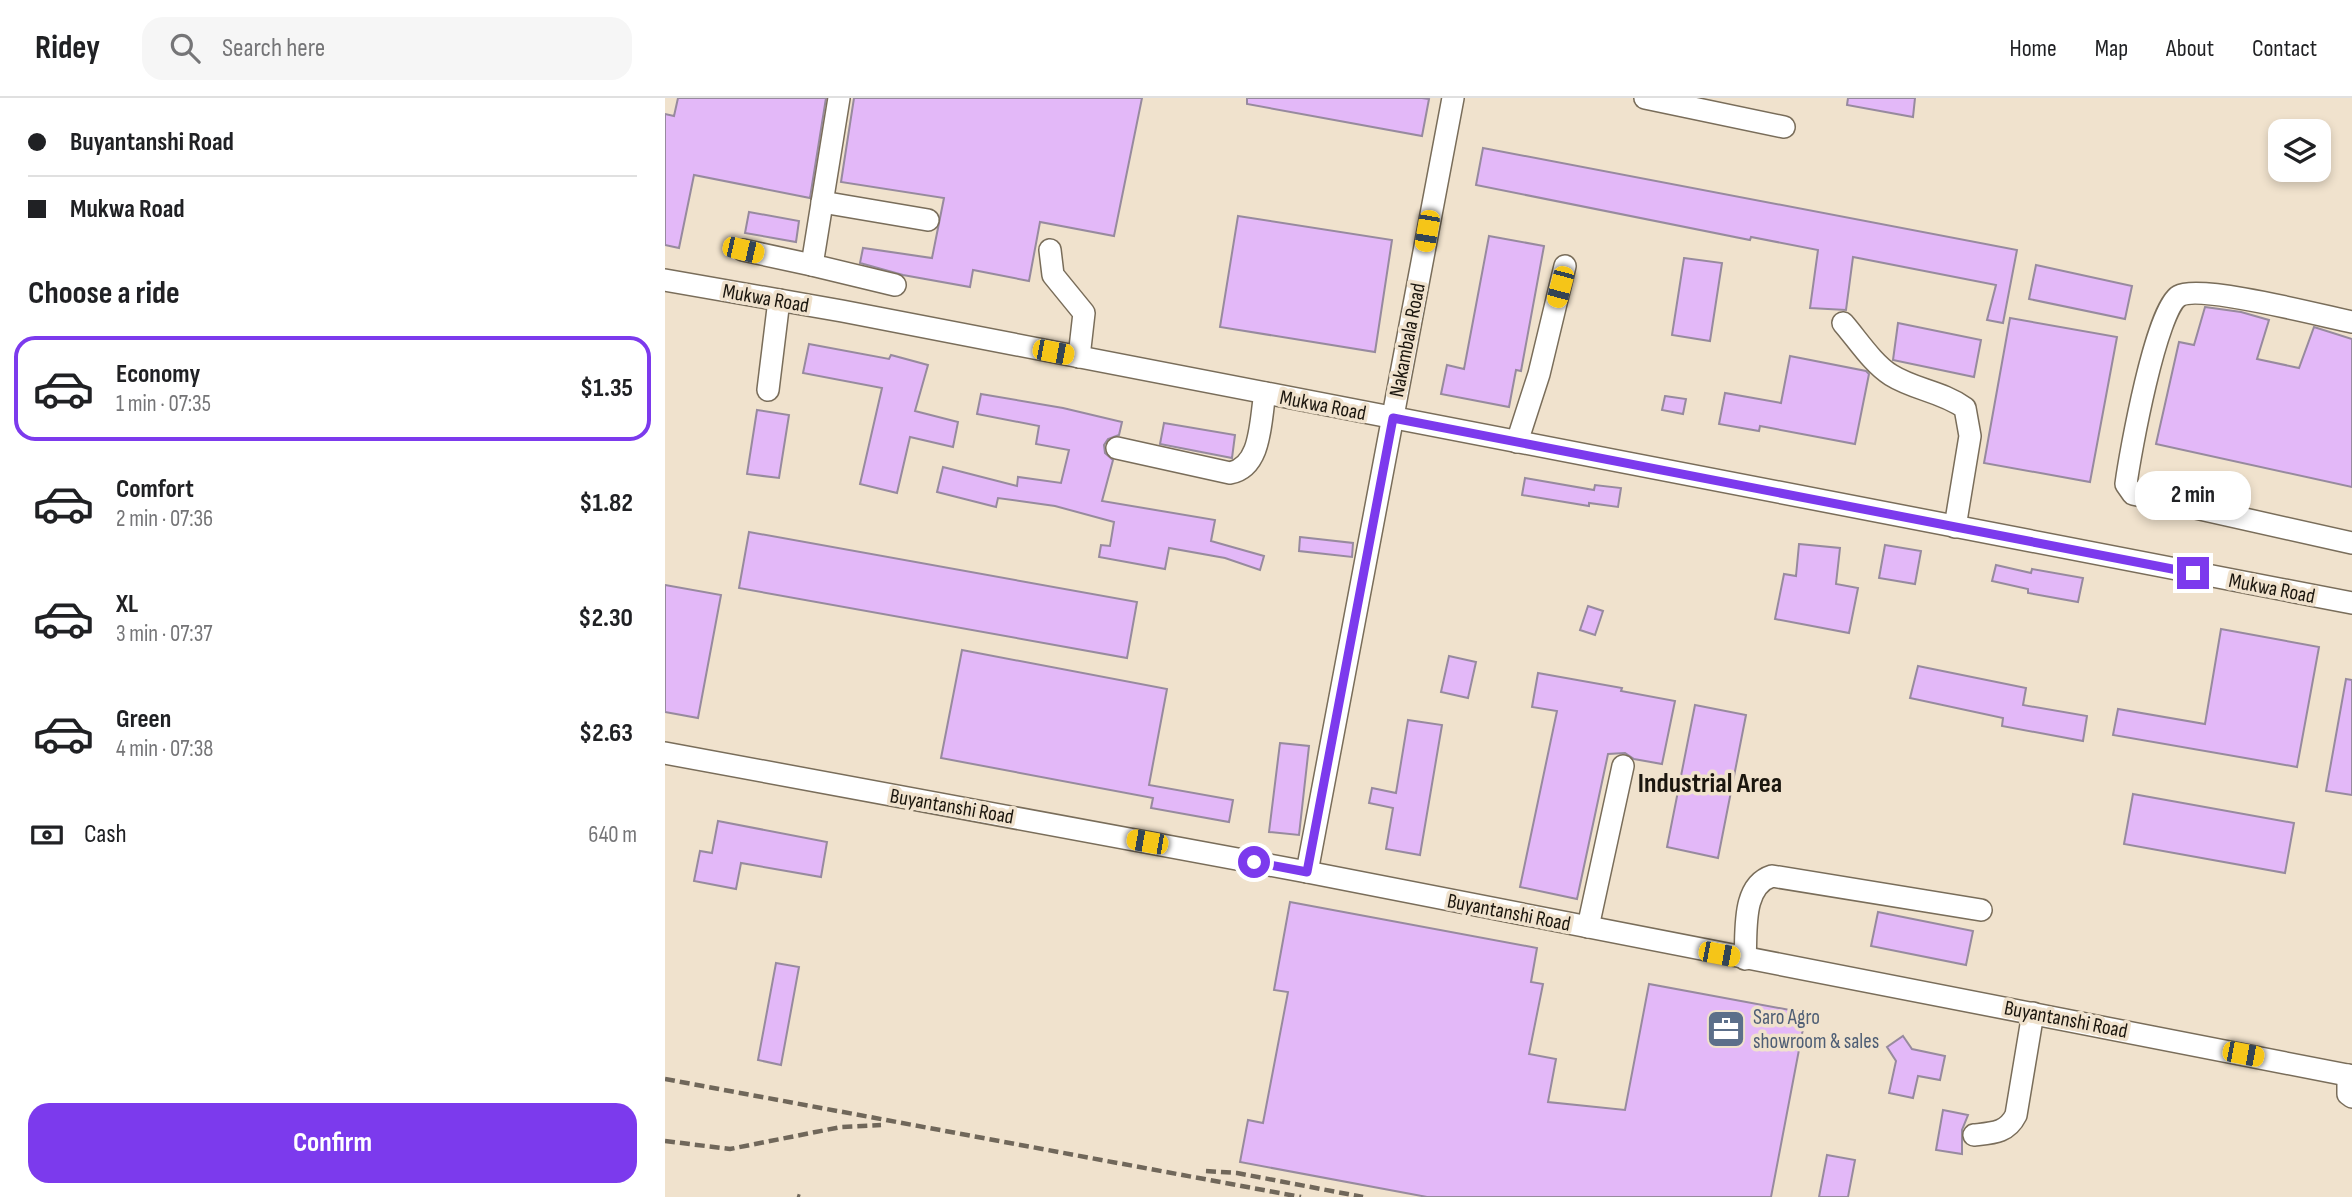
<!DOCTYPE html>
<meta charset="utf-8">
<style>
body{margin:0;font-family:"Sofia Sans Condensed",sans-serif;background:#f6f6f6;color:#202124;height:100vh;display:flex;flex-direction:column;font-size:26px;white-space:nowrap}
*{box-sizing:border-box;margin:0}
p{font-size:23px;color:#757577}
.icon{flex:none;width:38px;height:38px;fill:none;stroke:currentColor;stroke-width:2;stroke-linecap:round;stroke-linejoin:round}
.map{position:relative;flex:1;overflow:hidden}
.sheet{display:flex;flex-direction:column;background:#fff;width:665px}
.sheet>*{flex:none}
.hud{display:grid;align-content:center;height:154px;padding:0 28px;background:#fff}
.controls{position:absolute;left:1603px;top:21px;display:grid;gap:14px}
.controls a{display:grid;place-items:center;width:63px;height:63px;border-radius:14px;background:#fff;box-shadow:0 4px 10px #0003;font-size:35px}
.end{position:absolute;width:32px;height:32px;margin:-16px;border:9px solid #7c3aed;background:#fff;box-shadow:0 0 0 4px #fff}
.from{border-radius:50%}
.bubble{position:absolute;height:49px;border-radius:21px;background:#fff;box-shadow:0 4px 10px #0003;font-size:23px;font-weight:700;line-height:49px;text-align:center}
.car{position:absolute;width:21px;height:42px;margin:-21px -10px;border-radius:9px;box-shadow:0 0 5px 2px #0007;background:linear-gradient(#f5c518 24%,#345 0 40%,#f5c518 0 76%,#345 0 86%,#f5c518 0)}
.hud b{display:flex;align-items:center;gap:24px;height:66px;font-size:26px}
.hud b+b{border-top:2px solid #e0e0e0}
.hud i{width:18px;height:18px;background:#202124}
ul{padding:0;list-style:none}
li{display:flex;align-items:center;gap:21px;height:105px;margin:0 14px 10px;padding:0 14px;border:4px solid transparent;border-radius:21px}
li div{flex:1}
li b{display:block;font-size:26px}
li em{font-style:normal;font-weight:700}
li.selected{border-color:#7c3aed}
li>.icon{width:63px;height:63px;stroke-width:1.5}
h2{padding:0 28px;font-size:32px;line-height:84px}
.pay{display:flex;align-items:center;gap:18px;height:77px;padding:0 28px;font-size:26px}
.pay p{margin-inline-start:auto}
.button{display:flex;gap:14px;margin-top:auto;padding:14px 28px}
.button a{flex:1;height:80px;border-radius:21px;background:#7c3aed;color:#fff;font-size:28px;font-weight:700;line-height:80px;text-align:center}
header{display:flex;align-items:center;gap:42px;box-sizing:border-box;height:98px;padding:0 35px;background:#fff;border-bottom:2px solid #e0e0e0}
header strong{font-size:33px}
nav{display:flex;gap:38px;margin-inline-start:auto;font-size:24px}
.search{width:490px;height:63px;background:#f6f6f6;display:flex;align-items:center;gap:18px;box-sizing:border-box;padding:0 24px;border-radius:21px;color:#757577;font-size:26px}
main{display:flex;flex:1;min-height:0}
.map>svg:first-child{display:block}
</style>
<header>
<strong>Ridey</strong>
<div class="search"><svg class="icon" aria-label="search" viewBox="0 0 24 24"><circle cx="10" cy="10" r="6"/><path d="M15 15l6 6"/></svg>Search here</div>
<nav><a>Home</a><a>Map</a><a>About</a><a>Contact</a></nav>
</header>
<main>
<section class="sheet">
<div class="hud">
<b><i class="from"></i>Buyantanshi Road</b>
<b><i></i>Mukwa Road</b>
</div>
<h2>Choose a ride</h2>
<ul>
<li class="selected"><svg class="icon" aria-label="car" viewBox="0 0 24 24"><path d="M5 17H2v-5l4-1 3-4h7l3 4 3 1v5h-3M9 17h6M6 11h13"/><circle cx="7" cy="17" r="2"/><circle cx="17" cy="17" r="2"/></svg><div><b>Economy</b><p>1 min · 07:35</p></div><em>$1.35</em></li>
<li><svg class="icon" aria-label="car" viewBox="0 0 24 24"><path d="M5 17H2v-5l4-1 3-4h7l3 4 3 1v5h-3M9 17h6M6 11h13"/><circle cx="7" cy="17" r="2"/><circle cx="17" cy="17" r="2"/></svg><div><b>Comfort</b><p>2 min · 07:36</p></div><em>$1.82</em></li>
<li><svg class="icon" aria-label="car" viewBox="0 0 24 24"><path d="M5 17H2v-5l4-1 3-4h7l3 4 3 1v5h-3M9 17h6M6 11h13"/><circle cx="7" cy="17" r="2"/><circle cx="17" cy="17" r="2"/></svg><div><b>XL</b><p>3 min · 07:37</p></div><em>$2.30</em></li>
<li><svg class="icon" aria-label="car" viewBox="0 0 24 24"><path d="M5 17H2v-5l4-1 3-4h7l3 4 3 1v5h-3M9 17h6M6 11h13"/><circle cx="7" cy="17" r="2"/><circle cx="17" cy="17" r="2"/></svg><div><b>Green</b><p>4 min · 07:38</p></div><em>$2.63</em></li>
</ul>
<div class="pay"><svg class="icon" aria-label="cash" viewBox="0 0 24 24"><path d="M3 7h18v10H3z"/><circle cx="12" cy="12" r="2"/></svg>Cash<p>640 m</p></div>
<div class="button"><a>Confirm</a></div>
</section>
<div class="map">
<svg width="1687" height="1099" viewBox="0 0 1687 1099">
<rect width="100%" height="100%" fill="#f0e2cd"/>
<!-- building -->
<g fill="#e3b8f8" stroke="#978a9e" stroke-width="2">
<polygon points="13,0 161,0 145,100 29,77 14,150 0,147 0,16 9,18"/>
<polygon points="189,0 477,0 449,138 375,124 364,183 308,172 305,189 238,177 195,165 198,150 267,160 279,100 176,84"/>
<polygon points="582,0 757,0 764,1 757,38 582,6"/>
<polygon points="1183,0 1250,0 1248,19 1182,7"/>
<polygon points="818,50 1352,152 1338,225 1322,222 1331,187 1188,159 1181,212 1145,210 1153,152 1086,139 1085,142 811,87"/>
<polygon points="84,114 134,123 131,144 80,135"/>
<polygon points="573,118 727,142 710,254 555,229"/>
<polygon points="824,138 879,148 856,273 851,272 844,309 776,296 782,267 799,271"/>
<polygon points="1019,160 1057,165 1045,243 1007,237"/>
<polygon points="1371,167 1467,188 1460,221 1364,201"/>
<polygon points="1540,209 1576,214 1604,222 1592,261 1634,270 1649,229 1687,241 1687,389 1491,346 1514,244 1529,247"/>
<polygon points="1345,220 1452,239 1425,384 1319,365"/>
<polygon points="1233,225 1316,242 1309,279 1228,262"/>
<polygon points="144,246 224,261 226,257 263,267 250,313 293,324 288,349 245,339 232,395 195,386 217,290 138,275"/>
<polygon points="1125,258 1201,273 1204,276 1190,346 1095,328 1094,333 1054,326 1060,295 1116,305"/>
<polygon points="316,296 398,310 457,324 454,337 443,341 439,347 440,355 448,362 437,403 550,422 546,443 599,458 595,472 560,460 504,450 500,471 434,459 436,447 445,448 449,424 390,408 333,400 331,409 272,394 278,369 352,388 353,379 396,385 404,352 371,346 374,328 312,316"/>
<polygon points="1000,298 1021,301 1018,316 997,312"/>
<polygon points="92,312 124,317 114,380 82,376"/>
<polygon points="499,325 570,337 567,360 495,346"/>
<polygon points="860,380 929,392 930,387 956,390 953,409 924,405 924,408 857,397"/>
<polygon points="84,434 472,504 462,560 74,490"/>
<polygon points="635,439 688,445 687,459 634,453"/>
<polygon points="1134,446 1175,450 1171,486 1193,490 1184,535 1110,521 1119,476 1131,478"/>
<polygon points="1220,447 1256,453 1250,486 1214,480"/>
<polygon points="1331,467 1366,475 1367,471 1418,480 1413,504 1363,495 1363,491 1327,483"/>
<polygon points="0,487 56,497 33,620 0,614"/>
<polygon points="923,508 938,513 930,537 915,532"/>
<polygon points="1556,531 1654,549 1632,669 1448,637 1453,611 1540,626"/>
<polygon points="297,552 502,591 484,687 568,702 564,724 486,710 488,700 276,660"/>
<polygon points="784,558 811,564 803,600 776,594"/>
<polygon points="1253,568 1361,590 1358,607 1422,618 1418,643 1337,628 1338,620 1245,600"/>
<polygon points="873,575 957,590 956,593 1010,603 997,666 969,661 960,655 943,656 912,801 855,789 892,613 867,609"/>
<polygon points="1681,581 1687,582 1687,697 1661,693"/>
<polygon points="1030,607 1081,617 1053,760 1002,749"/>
<polygon points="743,622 777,627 755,757 721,751 728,710 704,705 707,690 731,695"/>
<polygon points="615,645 644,648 634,737 604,734"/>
<polygon points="1468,696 1629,725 1620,775 1459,746"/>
<polygon points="53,723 162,744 156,779 76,765 71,791 29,783 35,753 47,755"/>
<polygon points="625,804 872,850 866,884 878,886 864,956 891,961 883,1004 960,1012 984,886 1141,915 1106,1099 762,1099 575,1064 583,1022 598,1025 623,894 609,892"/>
<polygon points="1213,814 1308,833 1301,867 1206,848"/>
<polygon points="111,865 134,869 116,967 93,962"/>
<polygon points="1238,938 1247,951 1280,958 1275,982 1253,978 1248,1000 1224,995 1231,963 1222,949"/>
<polygon points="1278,1012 1303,1017 1297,1032 1297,1056 1271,1052"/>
<polygon points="1162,1057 1190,1062 1183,1099 1154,1099"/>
</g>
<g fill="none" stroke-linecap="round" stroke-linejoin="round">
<!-- minor casing -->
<g stroke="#796d5a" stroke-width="24">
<g id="minor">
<polyline points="174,0 147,167 230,187"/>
<polyline points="980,0 1119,29"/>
<polyline points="157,104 263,122"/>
<polyline points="78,152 147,167"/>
<polyline points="385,152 388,177 419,215 414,259"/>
<polyline points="0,182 177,213 1687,505"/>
<path d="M1687 224C1658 218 1535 186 1514 198 1491 211 1465 356 1461 386L1468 396 1687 445"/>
<path d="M1178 225C1192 241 1208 266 1226 277 1250 292 1276 293 1300 310L1305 338 1290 429"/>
<polyline points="103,292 114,202"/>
<polyline points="852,344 874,276 900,168"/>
<path d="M452 350 565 375C597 369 595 323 600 295"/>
<polyline points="0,655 642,774 1687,978"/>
<polyline points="642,774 788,0"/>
<polyline points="923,829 958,668"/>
<path d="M1080 861C1082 834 1076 788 1107 778L1316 812"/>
<polyline points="1683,977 1683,996 1687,999"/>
<path d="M1309 1037C1328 1035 1342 1035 1351 1017L1368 915"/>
</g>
</g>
<!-- minor -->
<use href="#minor" stroke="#fff" stroke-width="21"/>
<!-- rail -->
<g stroke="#70675a" stroke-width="4.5" stroke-dasharray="10 5" stroke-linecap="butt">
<polyline points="0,981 636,1099"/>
<polyline points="0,1043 65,1051 176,1029 216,1027"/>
<polyline points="541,1073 572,1075 698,1099"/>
<polyline points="132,1098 135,1099"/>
</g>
</g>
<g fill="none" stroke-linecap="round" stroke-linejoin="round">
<!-- route -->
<polyline stroke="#7c3aed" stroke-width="9" points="589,764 642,774 728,320 1528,475"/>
</g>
<!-- icons -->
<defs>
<g id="office-square" transform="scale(2.0125)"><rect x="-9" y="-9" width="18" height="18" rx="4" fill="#5c6f8a" stroke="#f0e2cd"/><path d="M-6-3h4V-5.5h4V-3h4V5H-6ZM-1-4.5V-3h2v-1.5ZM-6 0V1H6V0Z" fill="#fff"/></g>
</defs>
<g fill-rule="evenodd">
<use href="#office-square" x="1061" y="931"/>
</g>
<g text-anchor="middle" stroke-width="7" stroke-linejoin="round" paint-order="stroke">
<!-- street labels -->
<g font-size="21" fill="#1b160e" stroke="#f0e2cd">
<text transform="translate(101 200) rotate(10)" y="7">Mukwa Road</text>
<text transform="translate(742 242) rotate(-79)" y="7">Nakambala Road</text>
<text transform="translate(658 307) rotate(11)" y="7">Mukwa Road</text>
<text transform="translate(1607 490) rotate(11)" y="7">Mukwa Road</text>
<text transform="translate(287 708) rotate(10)" y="7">Buyantanshi Road</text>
<text transform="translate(844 814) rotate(11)" y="7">Buyantanshi Road</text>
<text transform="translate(1401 921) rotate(11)" y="7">Buyantanshi Road</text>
</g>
<!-- service labels -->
<g font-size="21" fill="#4e5e75" stroke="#f0e2cd" text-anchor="start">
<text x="1088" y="926">Saro Agro<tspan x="1088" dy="24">showroom &amp; sales</tspan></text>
</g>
<!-- district labels -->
<g font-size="28" font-weight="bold" fill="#1b160e" stroke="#f0e2cd">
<text x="1045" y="694">Industrial Area</text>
</g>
</g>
</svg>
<div class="controls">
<a><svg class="icon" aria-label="layers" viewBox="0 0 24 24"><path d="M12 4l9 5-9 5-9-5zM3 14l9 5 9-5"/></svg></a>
</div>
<i class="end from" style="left:589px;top:764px"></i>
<i class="end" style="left:1528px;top:475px"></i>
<div class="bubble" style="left:1470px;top:373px;width:116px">2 min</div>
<i class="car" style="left:762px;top:133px;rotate:190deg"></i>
<i class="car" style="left:78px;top:152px;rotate:103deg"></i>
<i class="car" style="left:895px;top:189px;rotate:195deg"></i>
<i class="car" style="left:388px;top:254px;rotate:101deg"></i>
<i class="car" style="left:482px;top:744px;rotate:280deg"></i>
<i class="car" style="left:1054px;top:856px;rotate:101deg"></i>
<i class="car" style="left:1578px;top:956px;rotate:101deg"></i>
</div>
</main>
